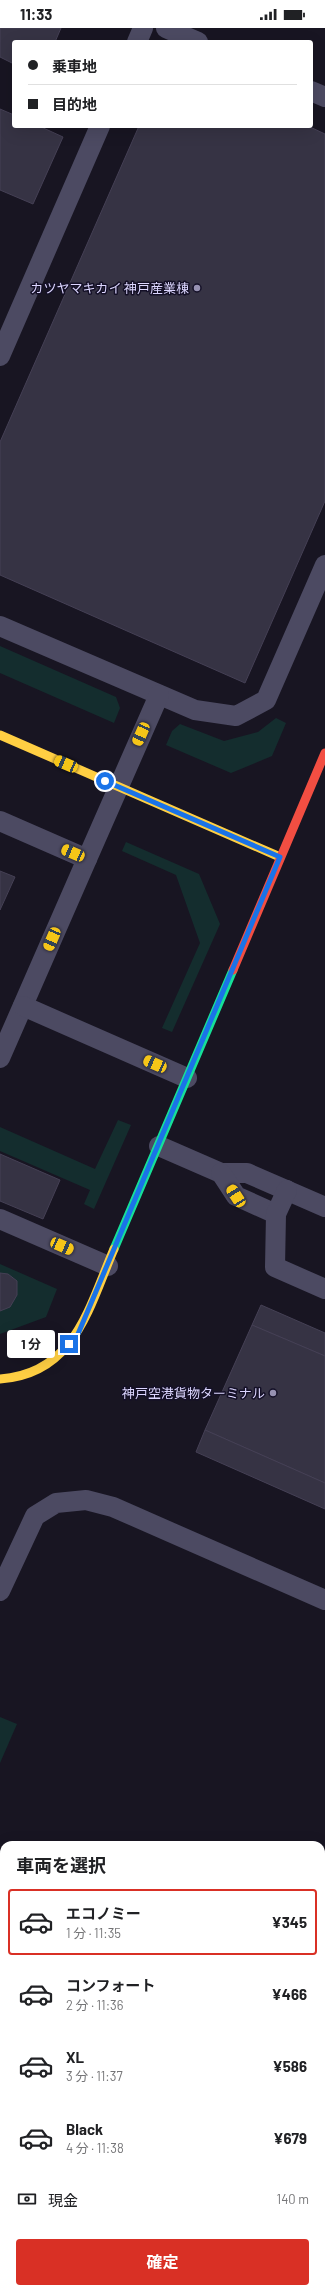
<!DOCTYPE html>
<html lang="ja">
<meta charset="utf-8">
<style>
body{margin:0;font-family:Barlow,"Noto Sans JP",sans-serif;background:#f6f6f6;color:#202124;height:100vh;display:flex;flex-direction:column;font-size:15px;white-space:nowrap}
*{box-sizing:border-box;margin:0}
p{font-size:13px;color:#757577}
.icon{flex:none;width:22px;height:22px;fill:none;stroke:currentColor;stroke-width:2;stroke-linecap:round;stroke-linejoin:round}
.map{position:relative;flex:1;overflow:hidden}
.sheet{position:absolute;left:0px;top:1813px;width:325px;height:452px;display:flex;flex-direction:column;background:#fff;border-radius:12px 12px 0 0;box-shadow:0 4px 16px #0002}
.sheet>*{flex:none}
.hud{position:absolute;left:12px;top:12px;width:301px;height:88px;border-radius:4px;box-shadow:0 4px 16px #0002;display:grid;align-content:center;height:88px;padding:0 16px;background:#fff}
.end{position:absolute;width:18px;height:18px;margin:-9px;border:5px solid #1a73e8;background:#fff;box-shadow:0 0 0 2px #fff}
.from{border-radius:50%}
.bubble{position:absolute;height:28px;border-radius:4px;background:#fff;box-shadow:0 4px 16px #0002;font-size:13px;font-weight:700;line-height:28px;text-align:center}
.car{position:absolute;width:12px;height:24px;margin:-12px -6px;border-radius:5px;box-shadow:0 0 3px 1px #0007;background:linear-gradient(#f5c518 24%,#345 0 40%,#f5c518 0 76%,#345 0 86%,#f5c518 0)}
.hud b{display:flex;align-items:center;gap:14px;height:38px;font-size:15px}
.hud b+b{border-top:1px solid #e0e0e0}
.hud i{width:10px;height:10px;background:#202124}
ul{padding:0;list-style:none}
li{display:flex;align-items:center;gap:12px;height:66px;margin:0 8px 6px;padding:0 8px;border:2px solid transparent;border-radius:4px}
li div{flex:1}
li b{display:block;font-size:15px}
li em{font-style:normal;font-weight:700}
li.current{border-color:#d93025}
li>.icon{width:36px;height:36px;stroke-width:1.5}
h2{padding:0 16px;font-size:18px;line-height:48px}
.pay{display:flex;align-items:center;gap:10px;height:44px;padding:0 16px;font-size:15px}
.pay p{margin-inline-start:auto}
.action{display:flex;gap:8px;margin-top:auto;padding:8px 16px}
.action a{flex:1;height:46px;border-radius:4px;background:#d93025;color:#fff;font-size:16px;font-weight:700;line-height:46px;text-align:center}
.status{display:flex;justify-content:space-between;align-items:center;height:28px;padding:0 20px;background:#fff;direction:ltr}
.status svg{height:11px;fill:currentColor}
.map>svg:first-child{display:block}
</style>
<div class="status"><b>11:33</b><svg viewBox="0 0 49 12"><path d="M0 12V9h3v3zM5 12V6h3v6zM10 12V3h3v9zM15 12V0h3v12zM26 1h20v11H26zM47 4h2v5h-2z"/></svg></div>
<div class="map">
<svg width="325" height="2265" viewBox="0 0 325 2265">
<rect width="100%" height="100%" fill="#181522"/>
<!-- green -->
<g fill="#142d2e">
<polygon points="0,618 116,669 120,680 114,695 0,645"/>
<polygon points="276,690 286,695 272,728 231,745 166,717 172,703 180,696 224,713 258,704"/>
<polygon points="126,814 199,846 220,896 172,1004 162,1000 200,915 176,847 122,823"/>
<polygon points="118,1092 131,1097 94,1181 84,1176 90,1162 0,1123 0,1099 95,1141"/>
<polygon points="0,1236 57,1261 46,1289 0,1306"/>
<polygon points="0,1689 17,1696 0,1735"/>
<polygon points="0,2005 4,2007 4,2137 0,2135"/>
<polygon points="321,2148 325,2150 325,2196 321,2205"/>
</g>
<!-- building -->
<g fill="#363344" stroke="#454055">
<polygon points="0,0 61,0 55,14 14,14 14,36 0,29"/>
<polygon points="0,81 14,87 14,98 39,98 63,109 33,176 0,162"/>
<polygon points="139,98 308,98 325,106 325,473 245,655 0,547 0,414"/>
<polygon points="0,843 15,849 0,882"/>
<polygon points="0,1126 60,1152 43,1191 0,1173"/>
<polygon points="0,1245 8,1246 17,1253 17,1267 10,1279 0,1283"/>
<polygon points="261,1277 325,1305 325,1328 252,1297"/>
<polygon points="252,1297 325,1328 325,1455 205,1402"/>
<polygon points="205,1402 325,1455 325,1481 196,1424"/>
</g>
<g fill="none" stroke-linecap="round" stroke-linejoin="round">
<!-- lane -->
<g stroke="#4c4a62" stroke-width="20">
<polyline points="166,0 198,14"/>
<polyline points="137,14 143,0"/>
<polyline points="311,63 325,69"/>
<polyline points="0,328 100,98"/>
<polyline points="0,598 195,682 236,688 266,672 325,537"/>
<polyline points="0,793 87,831 0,1030"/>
<polyline points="87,831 159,667"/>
<polyline points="23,978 187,1050"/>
<polyline points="159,1118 221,1145 247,1145 325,1179"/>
<polyline points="221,1145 236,1168 276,1186"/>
<polyline points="287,1162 276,1186 275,1239 325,1261"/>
<polyline points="0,1191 108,1238"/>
<polyline points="0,1563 35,1488 56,1475 86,1472 113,1479 325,1572"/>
</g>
<!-- fast -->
<polyline stroke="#16e098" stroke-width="9" points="114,1221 233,942"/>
<!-- slow -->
<g stroke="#ffcf43" stroke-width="9">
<polyline points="0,707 280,829"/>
<path d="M0 1351C75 1346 89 1279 114 1221"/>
</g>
<!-- jam -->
<polyline stroke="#f24e42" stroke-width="9" points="233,942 325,725"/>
</g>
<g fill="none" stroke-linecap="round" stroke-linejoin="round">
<!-- route -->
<polyline stroke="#1a73e8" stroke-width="5" points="69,1316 78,1306 280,829 105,753"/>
</g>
<!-- markers -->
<g fill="#9792b2" stroke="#141027" stroke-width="1.5">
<circle cx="197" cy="260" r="4"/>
<circle cx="273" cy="1365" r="4"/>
</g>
<g text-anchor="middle" stroke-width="3" stroke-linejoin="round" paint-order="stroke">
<!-- poi labels -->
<g font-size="13" fill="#dcd6ff" stroke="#141027" text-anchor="end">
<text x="189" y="265">カツヤマキカイ 神戸産業棟</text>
<text x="265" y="1370">神戸空港貨物ターミナル</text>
</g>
</g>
</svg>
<i class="end from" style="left:105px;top:753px"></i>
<i class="end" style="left:69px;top:1316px"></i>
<div class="bubble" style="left:7px;top:1302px;width:48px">1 分</div>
<i class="car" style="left:141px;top:706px;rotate:204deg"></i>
<i class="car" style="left:66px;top:736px;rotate:293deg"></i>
<i class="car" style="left:73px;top:825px;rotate:293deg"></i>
<i class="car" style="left:52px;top:911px;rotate:203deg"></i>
<i class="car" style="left:155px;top:1036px;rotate:294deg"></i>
<i class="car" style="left:236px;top:1168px;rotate:327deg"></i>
<i class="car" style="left:62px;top:1218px;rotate:114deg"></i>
<div class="hud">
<b><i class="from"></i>乗車地</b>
<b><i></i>目的地</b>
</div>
<section class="sheet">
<h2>車両を選択</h2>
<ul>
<li class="current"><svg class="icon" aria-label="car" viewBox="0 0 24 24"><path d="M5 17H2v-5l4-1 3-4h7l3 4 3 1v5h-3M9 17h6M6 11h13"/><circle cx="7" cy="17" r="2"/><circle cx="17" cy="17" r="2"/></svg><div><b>エコノミー</b><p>1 分 · 11:35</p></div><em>¥345</em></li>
<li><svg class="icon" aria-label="car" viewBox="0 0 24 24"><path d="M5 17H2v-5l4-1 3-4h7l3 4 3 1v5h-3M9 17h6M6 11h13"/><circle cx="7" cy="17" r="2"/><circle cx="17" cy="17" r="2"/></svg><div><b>コンフォート</b><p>2 分 · 11:36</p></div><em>¥466</em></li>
<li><svg class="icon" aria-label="car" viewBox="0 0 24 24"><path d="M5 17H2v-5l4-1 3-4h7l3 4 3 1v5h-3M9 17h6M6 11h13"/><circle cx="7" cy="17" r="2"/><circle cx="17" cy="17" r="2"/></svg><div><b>XL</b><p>3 分 · 11:37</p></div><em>¥586</em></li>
<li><svg class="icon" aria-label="car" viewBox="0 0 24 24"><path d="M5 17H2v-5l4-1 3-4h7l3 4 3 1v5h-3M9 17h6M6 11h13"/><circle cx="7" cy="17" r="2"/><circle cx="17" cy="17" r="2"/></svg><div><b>Black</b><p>4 分 · 11:38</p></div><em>¥679</em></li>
</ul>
<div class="pay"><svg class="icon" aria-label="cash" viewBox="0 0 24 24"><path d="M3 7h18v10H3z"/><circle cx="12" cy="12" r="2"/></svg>現金<p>140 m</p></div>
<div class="action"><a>確定</a></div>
</section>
</div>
